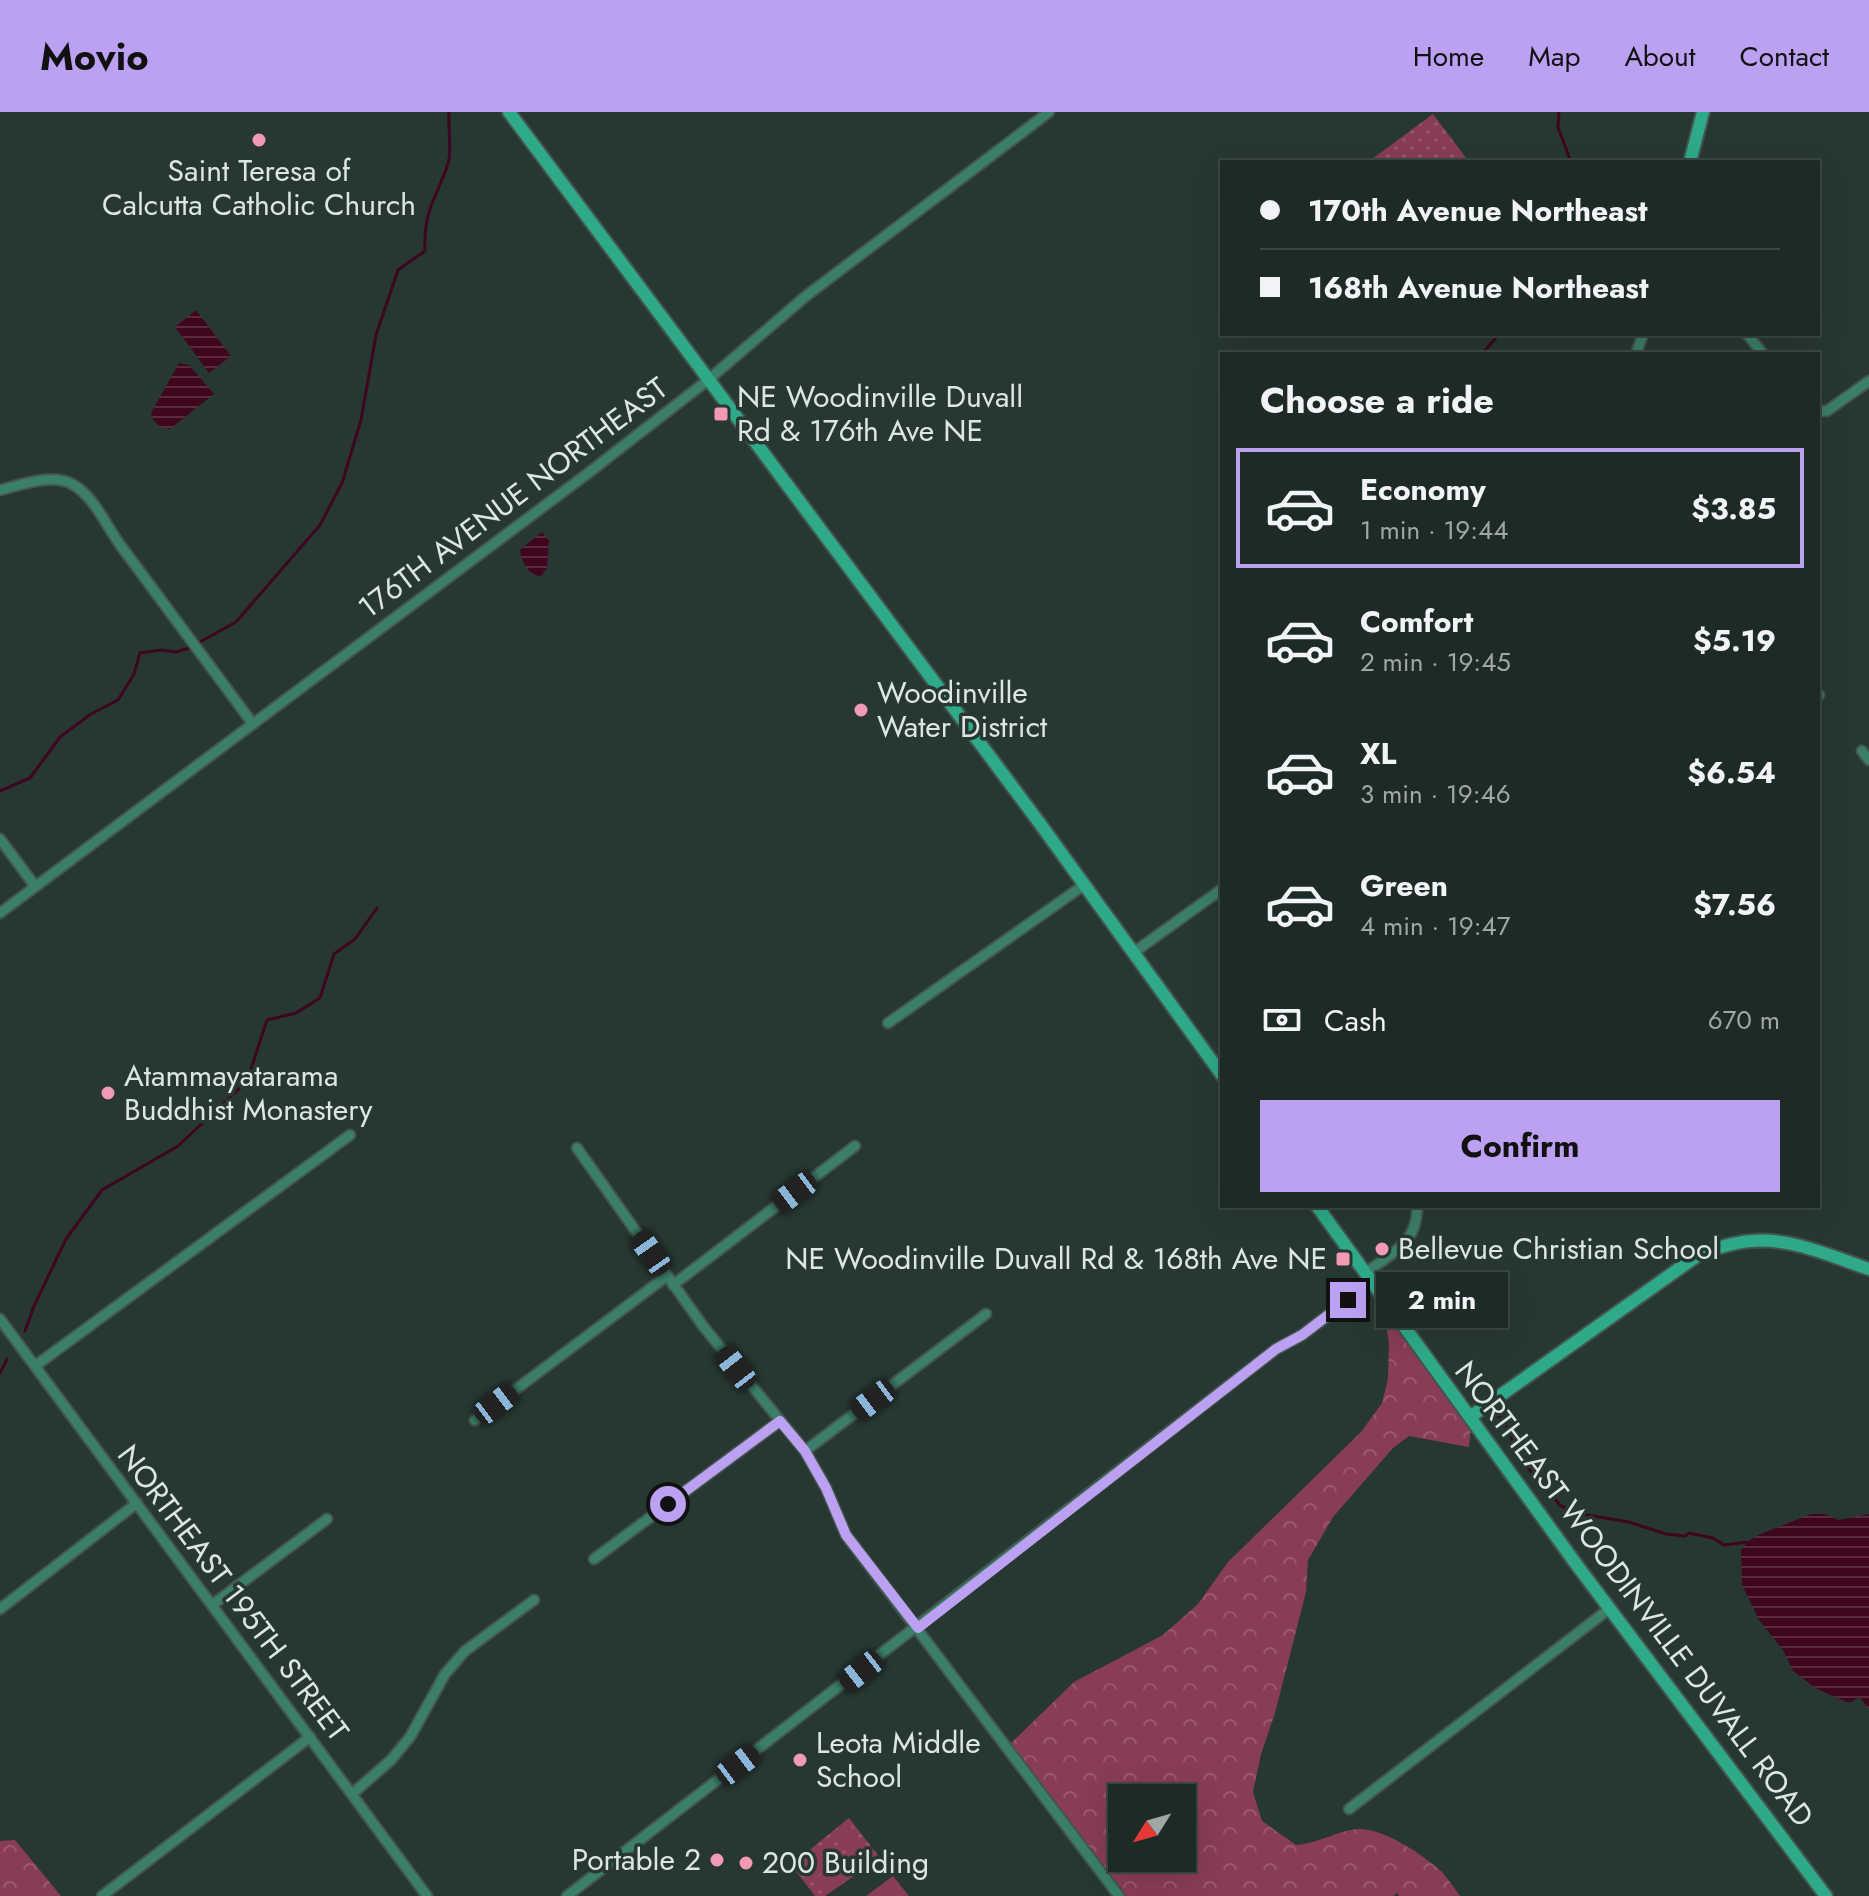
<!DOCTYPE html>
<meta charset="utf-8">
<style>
body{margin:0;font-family:Jost,sans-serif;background:#2a3632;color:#f1f3f6;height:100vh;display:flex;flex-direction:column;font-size:30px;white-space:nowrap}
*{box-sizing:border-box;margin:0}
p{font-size:26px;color:#a0a7a7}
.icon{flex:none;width:44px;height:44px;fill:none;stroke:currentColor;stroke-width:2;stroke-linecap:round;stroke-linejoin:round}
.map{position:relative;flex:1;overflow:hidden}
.drawer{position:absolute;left:1220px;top:240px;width:600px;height:856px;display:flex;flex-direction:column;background:#1d2a26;border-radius:0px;box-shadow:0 8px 32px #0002,0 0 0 2px #3b4643}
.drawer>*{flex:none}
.hud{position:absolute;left:1220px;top:48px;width:600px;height:176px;border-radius:0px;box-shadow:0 8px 32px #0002,0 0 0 2px #3b4643;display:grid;align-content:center;height:176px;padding:0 40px;background:#1d2a26}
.needle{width:52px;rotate:233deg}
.tools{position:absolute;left:1108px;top:1672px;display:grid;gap:16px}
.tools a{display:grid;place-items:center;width:88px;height:88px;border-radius:0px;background:#1d2a26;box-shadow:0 8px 32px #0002,0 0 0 2px #3b4643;font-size:40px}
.end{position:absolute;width:36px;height:36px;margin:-18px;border:10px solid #bca0f2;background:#111;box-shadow:0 0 0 4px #111}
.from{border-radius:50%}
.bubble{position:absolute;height:56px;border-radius:0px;background:#1d2a26;box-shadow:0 8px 32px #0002,0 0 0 2px #3b4643;font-size:26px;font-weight:700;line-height:56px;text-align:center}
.car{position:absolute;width:24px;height:48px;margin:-24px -12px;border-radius:10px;box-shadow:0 0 6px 2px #0007;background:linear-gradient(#222 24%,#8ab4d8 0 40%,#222 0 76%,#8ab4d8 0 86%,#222 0)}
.hud b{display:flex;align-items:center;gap:28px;height:76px;font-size:30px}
.hud b+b{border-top:2px solid #3b4643}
.hud i{width:20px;height:20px;background:#f1f3f6}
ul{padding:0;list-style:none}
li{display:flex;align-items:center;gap:24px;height:120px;margin:0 16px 12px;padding:0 24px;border:4px solid transparent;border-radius:0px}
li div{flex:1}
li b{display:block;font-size:30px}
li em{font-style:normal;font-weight:700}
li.active{border-color:#bca0f2}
li>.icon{width:72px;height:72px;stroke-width:1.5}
h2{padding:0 40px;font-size:36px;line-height:96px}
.pay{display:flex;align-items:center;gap:20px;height:88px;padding:0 40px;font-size:30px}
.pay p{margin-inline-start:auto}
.button{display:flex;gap:16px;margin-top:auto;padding:16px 40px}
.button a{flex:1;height:92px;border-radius:0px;background:#bca0f2;color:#111;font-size:32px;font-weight:700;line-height:92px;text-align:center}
header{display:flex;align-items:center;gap:48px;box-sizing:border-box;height:112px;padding:0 40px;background:#bca0f2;color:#111}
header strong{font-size:38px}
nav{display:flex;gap:44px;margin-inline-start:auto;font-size:28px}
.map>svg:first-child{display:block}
</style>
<header>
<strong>Movio</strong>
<nav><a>Home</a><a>Map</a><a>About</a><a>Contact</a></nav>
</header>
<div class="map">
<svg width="1869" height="1784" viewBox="0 0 1869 1784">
<defs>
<pattern id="grass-dots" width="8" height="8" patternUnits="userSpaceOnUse" patternTransform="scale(2)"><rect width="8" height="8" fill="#893c57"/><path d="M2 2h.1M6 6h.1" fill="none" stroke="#99586f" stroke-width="1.8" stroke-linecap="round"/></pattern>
<pattern id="forest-crowns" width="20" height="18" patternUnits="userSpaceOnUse" patternTransform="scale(2)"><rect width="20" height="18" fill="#893c57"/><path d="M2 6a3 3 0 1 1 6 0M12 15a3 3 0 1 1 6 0" fill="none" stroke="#99586f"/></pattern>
<pattern id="water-rules" width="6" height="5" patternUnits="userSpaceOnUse" patternTransform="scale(2)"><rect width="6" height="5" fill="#3f061f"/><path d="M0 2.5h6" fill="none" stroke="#5a2a3f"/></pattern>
</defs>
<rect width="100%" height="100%" fill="#273832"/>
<!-- grass -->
<g fill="url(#grass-dots)">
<polygon points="1433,2 1469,50 1368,50"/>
<polygon points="849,1706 880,1746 825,1784 815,1784 791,1753"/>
</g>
<!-- forest -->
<g fill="url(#forest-crowns)" fill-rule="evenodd">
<path d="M1384 1198 1471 1315 1469 1335 1409 1324 1393 1336 1333 1405 1308 1448 1306 1480 1275 1601 1261 1642 1253 1680 1262 1709 1296 1733C1317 1732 1336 1719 1357 1717 1382 1715 1422 1742 1441 1759 1448 1766 1454 1776 1460 1784H1399L1397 1781 1393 1784H1119L1010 1632 1074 1570 1163 1523 1198 1492 1228 1450 1361 1320 1382 1291 1388 1267 1389 1232ZM1122 1686H1182V1746H1122Z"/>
<polygon points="15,1728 61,1784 0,1784 0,1729"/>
</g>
<!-- pitch -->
<g fill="#893c57">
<polygon points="851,1715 871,1742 859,1751 839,1725"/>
<polygon points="828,1731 837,1744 810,1764 801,1752"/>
<polygon points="840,1748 849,1760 823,1780 814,1768"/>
<polygon points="893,1764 909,1784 866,1784"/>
</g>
<!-- water -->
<g fill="url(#water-rules)">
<polygon points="196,198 231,244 209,261 175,215"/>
<path d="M179 251 189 253 214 282 170 317C161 315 153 312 151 301Z"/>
<path d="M542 420 549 429 547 456 541 464C528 463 522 451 520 438Z"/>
<polygon points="1811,1402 1825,1402 1839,1408 1869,1402 1869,1597 1860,1585 1851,1590 1847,1590 1817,1577 1793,1559 1783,1538 1759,1508 1742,1473 1741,1438 1747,1430 1758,1423"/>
</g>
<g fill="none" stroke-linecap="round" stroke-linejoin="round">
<!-- stream -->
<g stroke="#3f061f" stroke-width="3">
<polyline points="1559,0 1558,15 1571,50"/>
<polyline points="1482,242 1499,222"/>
<path d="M0 679 30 666 60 625 91 602 118 588 134 562 140 541 161 538 176 540 189 536 236 510 320 413 342 371 361 308 376 223 398 158 425 139C423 99 436 87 448 52 452 40 448 14 449 0"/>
<polyline points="25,1219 34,1194 66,1127 102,1078 178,1034 247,969 267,908 296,901 320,886 334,842 355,827 377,796"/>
<polyline points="0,1261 7,1247"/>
<polyline points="1495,1304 1499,1304 1510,1319 1515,1341 1561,1394 1587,1403 1629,1410 1666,1422 1685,1424 1689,1421 1713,1426 1724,1433 1747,1430"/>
</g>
<!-- street casing -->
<g stroke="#44544e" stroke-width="13">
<g id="street">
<polyline points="1747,222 1763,242"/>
<polyline points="1636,242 1643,222"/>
<polyline points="1818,299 1827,299 1869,269"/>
<path d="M0 378C21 373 51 361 72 372 95 385 106 414 121 434 165 494 209 552 253 612"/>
<polyline points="1818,583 1819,583"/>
<polyline points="1862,639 1869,648"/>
<polyline points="0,727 35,774"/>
<polyline points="0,801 587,362 708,268 806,184 1049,0"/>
<polyline points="1133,841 1222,777"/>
<polyline points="888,911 1084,773"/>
<polyline points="577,1036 703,1214 805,1339 826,1376 846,1423 1119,1784"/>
<path d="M1365 1161C1391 1142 1419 1130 1417 1094"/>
<polyline points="673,1173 855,1034"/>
<polyline points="0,1207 427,1784"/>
<polyline points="35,1254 350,1023"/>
<polyline points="475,1308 667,1164"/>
<polyline points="805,1339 986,1202"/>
<polyline points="594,1447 780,1309"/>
<polyline points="212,1493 327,1407"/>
<polyline points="0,1497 137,1391"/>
<polyline points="352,1682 391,1648 410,1625 445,1562 465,1539 534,1488"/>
<polyline points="1349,1697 1609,1497"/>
<polyline points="102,1784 310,1625"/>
<polyline points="567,1784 1276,1237 1302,1223 1372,1170"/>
</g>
</g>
<!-- secondary casing -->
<g stroke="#44544e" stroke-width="16">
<g id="secondary">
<polyline points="509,0 1041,713 1222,963"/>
<polyline points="1690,50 1703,0"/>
<polyline points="1317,1094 1579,1456 1826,1784"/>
<path d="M1470 1305 1701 1141C1717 1136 1734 1130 1751 1129 1790 1125 1833 1145 1869 1157"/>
</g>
</g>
<!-- street -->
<use href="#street" stroke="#3b7f6b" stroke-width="9"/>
<!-- secondary -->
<use href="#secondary" stroke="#2eaa8a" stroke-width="12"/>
</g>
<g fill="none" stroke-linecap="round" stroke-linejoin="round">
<!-- route -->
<polyline stroke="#bca0f2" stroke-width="10" points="668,1392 780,1309 805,1339 826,1376 846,1423 918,1516 1276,1237 1302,1223 1348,1188"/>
</g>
<!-- markers -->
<g fill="#f09ab4" stroke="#273832" stroke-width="3">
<circle cx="259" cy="28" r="8"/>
<rect x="713" y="294" width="16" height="16" rx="4"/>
<circle cx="861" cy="598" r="8"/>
<circle cx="108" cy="981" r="8"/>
<circle cx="1382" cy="1137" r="8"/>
<rect x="1335" y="1139" width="16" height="16" rx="4"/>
<circle cx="800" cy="1648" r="8"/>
<circle cx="717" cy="1748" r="8"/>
<circle cx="746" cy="1751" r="8"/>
</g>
<g text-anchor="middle" stroke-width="7" stroke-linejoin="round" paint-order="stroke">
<!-- poi labels -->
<g font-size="30" fill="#dce6e2" stroke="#273832" text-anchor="start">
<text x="259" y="69" text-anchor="middle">Saint Teresa of<tspan x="259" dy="34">Calcutta Catholic Church</tspan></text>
<text x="737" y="295">NE Woodinville Duvall<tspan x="737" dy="34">Rd &amp; 176th Ave NE</tspan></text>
<text x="877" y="591">Woodinville<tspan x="877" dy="34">Water District</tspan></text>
<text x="124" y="974">Atammayatarama<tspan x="124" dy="34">Buddhist Monastery</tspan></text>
<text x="1398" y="1147">Bellevue Christian School</text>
<text x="1327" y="1157" text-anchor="end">NE Woodinville Duvall Rd &amp; 168th Ave NE</text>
<text x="816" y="1641">Leota Middle<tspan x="816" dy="34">School</tspan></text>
<text x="701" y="1758" text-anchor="end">Portable 2</text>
<text x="762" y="1761">200 Building</text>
</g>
<!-- street labels -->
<g font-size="30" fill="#dce6e2" stroke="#273832">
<text transform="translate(513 386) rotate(-37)" y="10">176TH AVENUE NORTHEAST</text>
<text transform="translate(233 1481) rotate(53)" y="10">NORTHEAST 195TH STREET</text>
<text transform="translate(1634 1482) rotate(53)" y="10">NORTHEAST WOODINVILLE DUVALL ROAD</text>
</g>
</g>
</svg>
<div class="tools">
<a><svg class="needle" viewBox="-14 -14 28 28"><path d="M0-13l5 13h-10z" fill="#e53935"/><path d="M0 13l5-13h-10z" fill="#a0a7a7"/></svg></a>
</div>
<i class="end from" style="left:668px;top:1392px"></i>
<i class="end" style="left:1348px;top:1188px"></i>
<div class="bubble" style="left:1376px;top:1160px;width:132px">2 min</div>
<i class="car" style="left:795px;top:1080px;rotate:233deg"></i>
<i class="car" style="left:651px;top:1141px;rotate:325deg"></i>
<i class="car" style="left:736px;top:1256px;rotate:322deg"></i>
<i class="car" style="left:873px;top:1288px;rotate:233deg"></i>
<i class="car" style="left:496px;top:1292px;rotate:53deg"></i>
<i class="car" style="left:861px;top:1559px;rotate:232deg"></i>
<i class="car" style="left:738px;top:1653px;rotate:53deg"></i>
<div class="hud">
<b><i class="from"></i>170th Avenue Northeast</b>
<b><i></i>168th Avenue Northeast</b>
</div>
<section class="drawer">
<h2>Choose a ride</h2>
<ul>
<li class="active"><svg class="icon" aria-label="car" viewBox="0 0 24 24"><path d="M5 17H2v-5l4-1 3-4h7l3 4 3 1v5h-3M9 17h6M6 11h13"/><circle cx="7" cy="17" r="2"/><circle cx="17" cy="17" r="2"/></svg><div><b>Economy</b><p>1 min · 19:44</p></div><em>$3.85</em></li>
<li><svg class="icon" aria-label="car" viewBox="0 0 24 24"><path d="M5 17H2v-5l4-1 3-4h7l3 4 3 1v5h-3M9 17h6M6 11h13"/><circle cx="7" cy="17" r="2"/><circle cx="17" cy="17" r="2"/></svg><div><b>Comfort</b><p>2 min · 19:45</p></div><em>$5.19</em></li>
<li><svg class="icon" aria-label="car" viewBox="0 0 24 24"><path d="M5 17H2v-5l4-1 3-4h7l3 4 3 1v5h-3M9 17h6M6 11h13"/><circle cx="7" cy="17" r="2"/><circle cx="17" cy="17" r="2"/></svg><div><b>XL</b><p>3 min · 19:46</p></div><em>$6.54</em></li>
<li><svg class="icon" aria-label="car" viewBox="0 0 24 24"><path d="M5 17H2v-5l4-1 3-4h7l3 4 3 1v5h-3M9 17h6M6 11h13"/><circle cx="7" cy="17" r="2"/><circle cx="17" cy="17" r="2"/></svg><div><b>Green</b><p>4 min · 19:47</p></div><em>$7.56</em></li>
</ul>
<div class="pay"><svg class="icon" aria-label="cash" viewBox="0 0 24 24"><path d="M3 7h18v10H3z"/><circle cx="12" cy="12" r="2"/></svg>Cash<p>670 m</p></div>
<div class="button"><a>Confirm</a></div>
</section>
</div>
